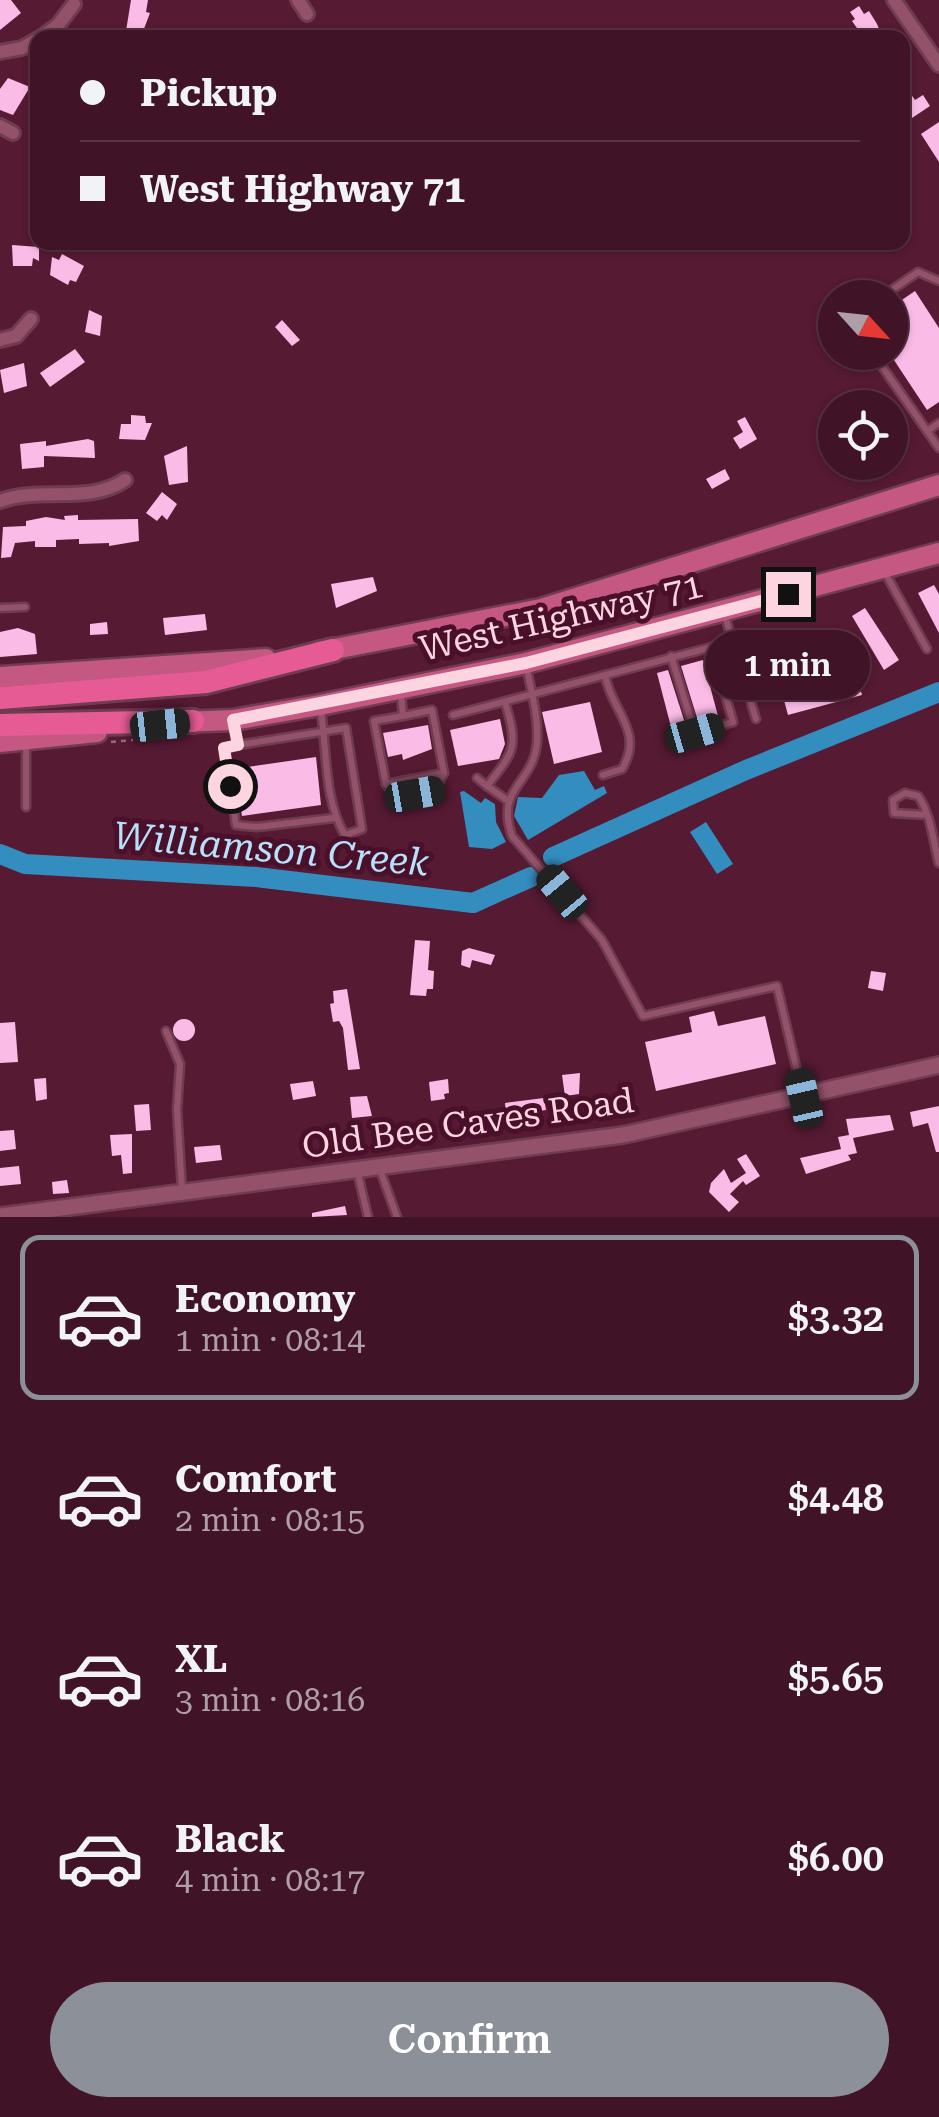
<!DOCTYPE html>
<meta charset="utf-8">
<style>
body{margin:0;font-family:"Roboto Serif",serif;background:#471d2e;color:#f1f3f6;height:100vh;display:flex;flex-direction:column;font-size:38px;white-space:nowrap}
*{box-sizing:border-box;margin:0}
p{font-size:32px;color:#ae9ea7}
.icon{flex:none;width:55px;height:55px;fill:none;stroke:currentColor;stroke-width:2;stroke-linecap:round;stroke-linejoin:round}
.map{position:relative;height:1217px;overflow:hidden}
.side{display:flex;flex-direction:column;background:#401426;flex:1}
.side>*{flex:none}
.banner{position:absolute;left:30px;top:30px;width:880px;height:220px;border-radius:20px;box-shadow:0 2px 8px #0004,0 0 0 2px #593343;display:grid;align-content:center;height:220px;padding:0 50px;background:#401426}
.needle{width:65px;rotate:117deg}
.buttons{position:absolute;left:818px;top:280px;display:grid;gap:20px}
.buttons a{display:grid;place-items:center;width:90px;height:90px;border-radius:50%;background:#401426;box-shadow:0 2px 8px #0004,0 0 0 2px #593343;font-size:50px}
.end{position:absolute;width:45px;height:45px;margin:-22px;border:12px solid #fdd5e1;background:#111;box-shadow:0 0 0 5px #111}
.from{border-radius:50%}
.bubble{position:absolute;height:70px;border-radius:35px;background:#401426;box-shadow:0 2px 8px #0004,0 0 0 2px #593343;font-size:32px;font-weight:600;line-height:70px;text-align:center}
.car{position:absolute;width:30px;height:60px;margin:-30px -15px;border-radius:12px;box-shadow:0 0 8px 2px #0007;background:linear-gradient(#222 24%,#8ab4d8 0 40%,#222 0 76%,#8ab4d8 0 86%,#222 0)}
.banner b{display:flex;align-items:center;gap:35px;height:95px;font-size:38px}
.banner b+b{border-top:2px solid #593343}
.banner i{width:25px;height:25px;background:#f1f3f6}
ul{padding:18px 0 0;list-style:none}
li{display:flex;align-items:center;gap:30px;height:165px;margin:0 20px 15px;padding:0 30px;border:5px solid transparent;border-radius:20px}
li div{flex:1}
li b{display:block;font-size:38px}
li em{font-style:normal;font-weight:600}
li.active{border-color:#8c9099}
li>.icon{width:90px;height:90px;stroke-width:1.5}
.button{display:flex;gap:20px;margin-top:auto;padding:20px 50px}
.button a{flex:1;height:115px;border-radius:60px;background:#8c9099;color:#fff;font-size:40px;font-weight:600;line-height:115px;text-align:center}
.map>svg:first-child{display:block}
</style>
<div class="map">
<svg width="939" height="1217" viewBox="0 0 939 1217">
<rect width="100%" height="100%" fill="#561a33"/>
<!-- water -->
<g fill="#338dbf">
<polygon points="584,771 595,790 604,786 607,793 528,840 514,816 518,797 542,798 559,775"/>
<polygon points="464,791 481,803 485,798 495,804 496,822 506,842 492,849 469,847 460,792"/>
<polygon points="706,822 733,864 717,874 690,832"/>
</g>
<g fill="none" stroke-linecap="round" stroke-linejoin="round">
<!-- river -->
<g stroke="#338dbf" stroke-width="20">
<polyline points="0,854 25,864 256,877 473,903 531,877"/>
<polyline points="553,857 746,770 939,692"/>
</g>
</g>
<!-- building -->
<g fill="#fabce7">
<polygon points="0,0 11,0 21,13 0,30"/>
<polygon points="131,0 148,0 146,12 150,13 142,34 126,31"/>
<polygon points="859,6 864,14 869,11 877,24 880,31 870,38 864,38 852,21 855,19 850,12"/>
<polygon points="8,78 30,87 13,115 0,110 0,89"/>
<polygon points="908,90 915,100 923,95 930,106 906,122 902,94"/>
<polygon points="939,122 939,162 921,134"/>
<polygon points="12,245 39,247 39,261 33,258 32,266 13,266"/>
<polygon points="62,254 84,266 76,282 70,280 68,285 50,275 52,257 59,260"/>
<polygon points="915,291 939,328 939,402 927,410 890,354 890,308"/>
<polygon points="89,310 102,316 100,336 85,332"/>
<polygon points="282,320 300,340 292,346 275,327"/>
<polygon points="75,349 85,362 50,387 40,373"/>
<polygon points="24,363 27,386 4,393 0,370"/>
<polygon points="131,415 145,416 146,423 152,423 145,440 119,439 121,424 131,424"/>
<polygon points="745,417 757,439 740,449 733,438 743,432 737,421"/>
<polygon points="88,439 94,441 95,458 44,456 44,467 22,469 20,444 46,441 46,446"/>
<polygon points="187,446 188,482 169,485 164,456"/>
<polygon points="725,469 730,479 712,489 706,479"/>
<polygon points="162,492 177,504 167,520 162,515 157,521 146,513"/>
<polygon points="78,515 78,520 138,519 139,541 109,546 109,543 79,544 79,539 56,540 56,547 35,547 35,541 15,543 11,557 1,558 3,527 26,526 26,521 46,517 65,520 64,516"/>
<polygon points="373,577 377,591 336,608 331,584"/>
<polygon points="934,585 939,594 939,633 918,593"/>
<polygon points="865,608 899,660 884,670 852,616"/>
<polygon points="205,614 207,630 165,635 163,618"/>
<polygon points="107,622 108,634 90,635 90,624"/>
<polygon points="18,628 35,634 37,654 0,657 0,632"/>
<polygon points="703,660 718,716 698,721 681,666"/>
<polygon points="844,666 846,674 858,681 862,695 788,715 782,693 791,691 792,682 806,676 805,670"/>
<polygon points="668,670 685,723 671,727 657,673"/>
<polygon points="590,702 602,752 554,764 542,712"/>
<polygon points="500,719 505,744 499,759 458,766 450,730"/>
<polygon points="428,725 432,749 403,760 402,754 388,757 383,733"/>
<polygon points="316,757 321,805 242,816 234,769"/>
<polygon points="415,940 430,941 428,970 434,971 433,989 427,989 426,996 410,995"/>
<polygon points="469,948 495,955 491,965 472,960 470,968 461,965 462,951"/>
<polygon points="871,971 886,973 883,991 868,988"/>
<polygon points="347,989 360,1069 348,1070 343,1028 339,1021 333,1022 330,1004 334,1003 333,991"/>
<polygon points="714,1011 718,1026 765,1016 776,1064 656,1091 645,1042 692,1032 689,1017"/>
<circle cx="184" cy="1030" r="11"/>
<polygon points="15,1022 18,1062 0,1063 0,1023"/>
<polygon points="580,1073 579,1094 565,1096 562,1075"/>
<polygon points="46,1078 47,1099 36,1101 34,1079"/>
<polygon points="448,1079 449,1093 444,1094 445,1099 431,1101 429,1082"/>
<polygon points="313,1081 316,1096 293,1100 290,1084"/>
<polygon points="367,1096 372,1116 352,1118 350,1097"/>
<polygon points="544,1098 546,1110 506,1115 505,1103"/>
<polygon points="149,1104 151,1130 136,1131 134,1105"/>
<polygon points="939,1106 939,1152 936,1152 928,1123 913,1127 910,1112"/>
<polygon points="890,1115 894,1130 853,1138 857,1153 848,1155 851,1160 806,1174 800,1158 841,1149 838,1137 849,1135 846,1119"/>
<polygon points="14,1130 16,1149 0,1151 0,1131"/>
<polygon points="132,1134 132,1173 123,1174 121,1155 112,1156 110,1135"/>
<polygon points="220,1145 222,1160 196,1163 194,1147"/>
<polygon points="746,1154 760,1176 746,1185 743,1181 730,1194 739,1202 729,1212 709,1192 711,1183 724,1169 731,1183 746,1173 737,1159"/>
<polygon points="19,1166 21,1184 0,1186 0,1168"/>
<polygon points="67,1180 69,1193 53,1194 52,1182"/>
<polygon points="345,1206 347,1215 312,1217 312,1213"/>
</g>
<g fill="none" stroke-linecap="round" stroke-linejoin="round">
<!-- service casing -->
<g stroke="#703c52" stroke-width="11">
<g id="service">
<polyline points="880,298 918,272 939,281"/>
<polyline points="872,352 939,448"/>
<polyline points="927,431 939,423"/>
<polyline points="883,569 927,649"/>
<polyline points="0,608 25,607"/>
<polyline points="724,613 756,719"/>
<polyline points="671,656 695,733 733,722 712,647"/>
<path d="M526 665C531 690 539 718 537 743 533 785 495 787 512 836L602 940 643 1016 777 986 802 1092"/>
<polyline points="401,695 403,716 432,710 444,773 386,784 374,721 403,716"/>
<path d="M505 702C519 749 514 751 487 786L507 800"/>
<polyline points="453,715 712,647 731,634"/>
<path d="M234 722 238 745 346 728 362 829 345 835C324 801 327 751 321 711"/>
<polyline points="238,745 224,748 236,825 257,827 334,818"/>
<path d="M603 775 622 769C645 731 611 711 605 675"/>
<polyline points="477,778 487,786"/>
<polyline points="386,784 395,797 435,790 444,773"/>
<polyline points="26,807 26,741"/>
<path d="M927 815 894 813 893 800 905 793 918 796C931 814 933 841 939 863"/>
<polyline points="166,1031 180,1064 177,1110 182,1190"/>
<polyline points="379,1167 397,1217"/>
<polyline points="357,1170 368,1217"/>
</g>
</g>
<!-- minor casing -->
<g stroke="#703c52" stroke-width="18">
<g id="minor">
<polyline points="298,0 307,14"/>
<polyline points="894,0 939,65"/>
<polyline points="40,38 58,25 74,4"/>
<polyline points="0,52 22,48 38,39"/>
<polyline points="0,126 13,133"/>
<polyline points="0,340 16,336 31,319"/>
<path d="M0 501C41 486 88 505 125 480"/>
</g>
</g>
<!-- tertiary casing -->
<g stroke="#703c52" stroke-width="20">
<polyline id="tertiary" points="0,1216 623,1135 939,1065"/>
</g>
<!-- primary casing -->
<g stroke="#703c52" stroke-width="25">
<g id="primary">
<polyline points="319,652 541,609 939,485"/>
<polyline points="0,677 266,659"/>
<polyline points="181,722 233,720 320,705 526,663 939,553"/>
<polyline points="0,742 97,732"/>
</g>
</g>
<!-- motorway casing -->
<g stroke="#703c52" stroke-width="28">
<g id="motorway">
<polyline points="0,698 206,682 333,650"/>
<polyline points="0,725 193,721"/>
</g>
</g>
<!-- path -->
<polyline stroke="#9c687c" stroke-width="2.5" stroke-dasharray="5 5" stroke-linecap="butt" points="111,742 133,740"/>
<!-- service -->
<use href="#service" stroke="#94526a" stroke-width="6"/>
<!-- minor -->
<use href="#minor" stroke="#94526a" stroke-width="12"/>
<!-- tertiary -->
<use href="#tertiary" stroke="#94526a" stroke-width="15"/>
<!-- primary -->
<use href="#primary" stroke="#c55783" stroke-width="20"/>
<!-- motorway -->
<use href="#motorway" stroke="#e65b94" stroke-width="22"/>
</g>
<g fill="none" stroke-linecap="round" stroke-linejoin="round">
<!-- route -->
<polyline stroke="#fdd5e1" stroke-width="12" points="230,786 224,748 238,745 233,720 526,663 788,594"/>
</g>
<g text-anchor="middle" stroke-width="10" stroke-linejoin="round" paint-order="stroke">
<!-- street labels -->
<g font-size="35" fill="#fdd5e1" stroke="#4a0f29">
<text transform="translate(561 617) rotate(-13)" y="12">West Highway 71</text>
<text transform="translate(468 1123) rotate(-8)" y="12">Old Bee Caves Road</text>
</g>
<!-- water labels -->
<g font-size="38" font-style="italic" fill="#b7e0fb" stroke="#4a0f29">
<text transform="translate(271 849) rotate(5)" y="13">Williamson Creek</text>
</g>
</g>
</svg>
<div class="buttons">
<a><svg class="needle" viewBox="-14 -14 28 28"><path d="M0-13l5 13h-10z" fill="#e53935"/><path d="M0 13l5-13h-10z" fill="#ae9ea7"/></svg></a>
<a><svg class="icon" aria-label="locate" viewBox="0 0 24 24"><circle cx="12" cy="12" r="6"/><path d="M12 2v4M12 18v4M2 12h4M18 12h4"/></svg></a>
</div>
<i class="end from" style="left:230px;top:786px"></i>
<i class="end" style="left:788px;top:594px"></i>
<div class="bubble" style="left:705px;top:630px;width:165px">1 min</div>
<i class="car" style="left:160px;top:725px;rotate:84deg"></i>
<i class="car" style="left:695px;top:733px;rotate:74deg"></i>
<i class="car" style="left:415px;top:794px;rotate:80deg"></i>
<i class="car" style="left:562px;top:892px;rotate:320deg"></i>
<i class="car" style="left:804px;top:1098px;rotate:347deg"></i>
<div class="banner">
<b><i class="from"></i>Pickup</b>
<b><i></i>West Highway 71</b>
</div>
</div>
<section class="side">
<ul>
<li class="active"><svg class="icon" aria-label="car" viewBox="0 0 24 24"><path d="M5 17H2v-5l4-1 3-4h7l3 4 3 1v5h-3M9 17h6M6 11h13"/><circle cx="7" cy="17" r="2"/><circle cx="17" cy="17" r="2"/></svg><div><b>Economy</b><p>1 min · 08:14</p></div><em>$3.32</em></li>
<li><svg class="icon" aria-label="car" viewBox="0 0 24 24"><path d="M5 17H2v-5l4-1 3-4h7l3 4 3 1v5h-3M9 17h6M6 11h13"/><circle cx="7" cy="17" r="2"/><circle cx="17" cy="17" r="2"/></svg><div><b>Comfort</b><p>2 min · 08:15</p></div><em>$4.48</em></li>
<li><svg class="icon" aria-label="car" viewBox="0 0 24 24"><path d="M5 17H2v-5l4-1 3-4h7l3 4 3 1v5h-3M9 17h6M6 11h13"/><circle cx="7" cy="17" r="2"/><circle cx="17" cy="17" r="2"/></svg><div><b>XL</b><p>3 min · 08:16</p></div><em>$5.65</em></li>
<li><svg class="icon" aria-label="car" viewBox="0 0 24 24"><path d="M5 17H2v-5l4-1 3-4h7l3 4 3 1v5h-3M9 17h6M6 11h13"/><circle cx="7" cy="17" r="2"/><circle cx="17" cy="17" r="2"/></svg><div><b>Black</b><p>4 min · 08:17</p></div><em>$6.00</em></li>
</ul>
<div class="button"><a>Confirm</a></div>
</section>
